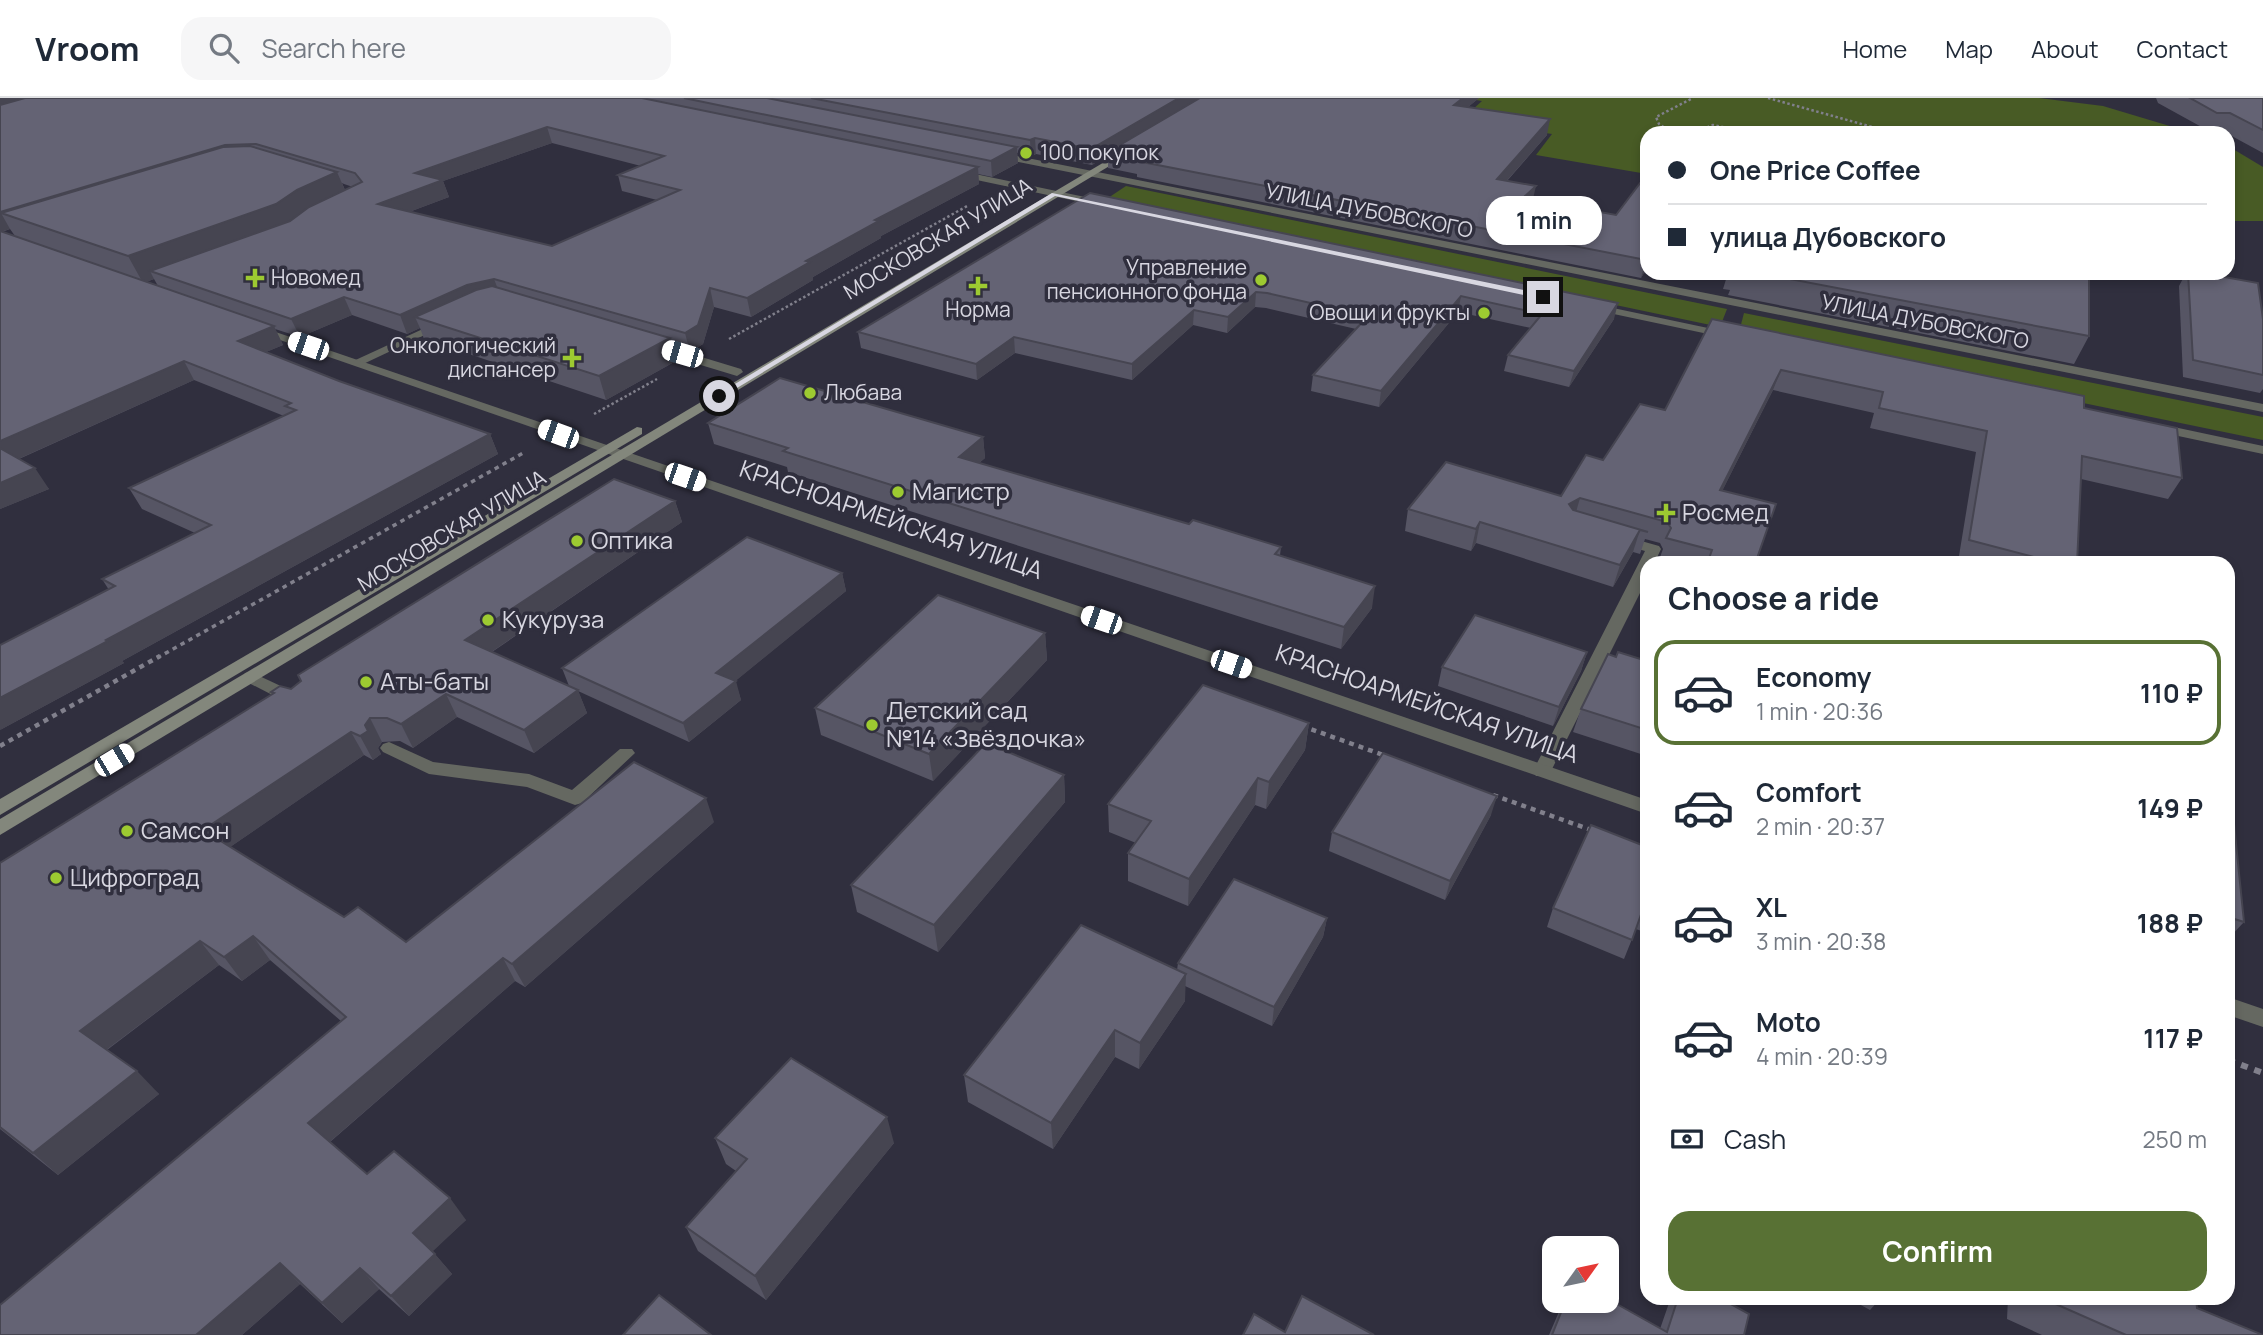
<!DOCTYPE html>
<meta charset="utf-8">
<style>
body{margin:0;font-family:Manrope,sans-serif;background:#f6f6f7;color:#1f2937;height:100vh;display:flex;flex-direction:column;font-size:26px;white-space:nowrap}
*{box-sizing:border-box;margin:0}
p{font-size:23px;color:#747a83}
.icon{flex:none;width:38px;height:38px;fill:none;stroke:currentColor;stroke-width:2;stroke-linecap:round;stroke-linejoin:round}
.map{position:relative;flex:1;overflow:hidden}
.drawer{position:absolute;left:1640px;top:458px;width:595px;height:749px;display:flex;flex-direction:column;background:#fff;border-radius:21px;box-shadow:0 4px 10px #0003}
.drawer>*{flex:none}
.banner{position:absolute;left:1640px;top:28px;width:595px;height:154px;border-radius:21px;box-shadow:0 4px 10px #0003;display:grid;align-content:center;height:154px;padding:0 28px;background:#fff}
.needle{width:46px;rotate:57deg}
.tools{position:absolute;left:1542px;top:1138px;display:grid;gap:14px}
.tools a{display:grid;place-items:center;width:77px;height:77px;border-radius:14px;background:#fff;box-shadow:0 4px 10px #0003;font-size:35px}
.end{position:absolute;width:32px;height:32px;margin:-16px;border:9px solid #d8d7e1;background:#111;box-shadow:0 0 0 4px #111}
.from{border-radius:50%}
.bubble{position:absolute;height:49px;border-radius:21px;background:#fff;box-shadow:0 4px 10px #0003;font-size:23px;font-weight:700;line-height:49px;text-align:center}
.car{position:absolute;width:21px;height:42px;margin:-21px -10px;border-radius:9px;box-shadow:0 0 5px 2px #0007;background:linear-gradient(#fff 24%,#345 0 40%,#fff 0 76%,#345 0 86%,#fff 0)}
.banner b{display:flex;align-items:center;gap:24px;height:66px;font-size:26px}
.banner b+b{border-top:2px solid #e0e1e3}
.banner i{width:18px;height:18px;background:#1f2937}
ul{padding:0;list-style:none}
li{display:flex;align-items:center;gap:21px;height:105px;margin:0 14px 10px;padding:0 14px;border:4px solid transparent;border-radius:21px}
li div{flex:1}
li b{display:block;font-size:26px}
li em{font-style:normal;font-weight:700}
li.active{border-color:#587134}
li>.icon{width:63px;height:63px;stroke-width:1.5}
h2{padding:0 28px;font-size:32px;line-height:84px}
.pay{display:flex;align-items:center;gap:18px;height:77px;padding:0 28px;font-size:26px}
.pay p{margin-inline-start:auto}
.cta{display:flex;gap:14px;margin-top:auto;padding:14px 28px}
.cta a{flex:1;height:80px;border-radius:21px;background:#587134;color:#fff;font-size:28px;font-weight:700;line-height:80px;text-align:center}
header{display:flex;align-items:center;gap:42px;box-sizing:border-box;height:98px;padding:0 35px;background:#fff;border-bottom:2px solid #e0e1e3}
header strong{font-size:33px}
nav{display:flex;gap:38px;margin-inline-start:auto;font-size:24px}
.search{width:490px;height:63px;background:#f6f6f7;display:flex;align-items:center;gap:18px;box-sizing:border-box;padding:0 24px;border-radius:21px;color:#747a83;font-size:26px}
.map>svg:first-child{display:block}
</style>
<header>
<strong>Vroom</strong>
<div class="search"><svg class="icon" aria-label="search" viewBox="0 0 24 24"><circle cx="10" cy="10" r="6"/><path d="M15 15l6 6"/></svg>Search here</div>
<nav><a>Home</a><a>Map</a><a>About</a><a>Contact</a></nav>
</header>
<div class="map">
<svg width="2263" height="1237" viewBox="0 0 2263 1237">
<rect width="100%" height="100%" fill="#302f3e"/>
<!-- green -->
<g fill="#485b25">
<polygon points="1464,0 2039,0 2103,8 2193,35 1647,35 1647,76 1536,57 1552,36 1461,22 1482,3"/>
<polygon points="2228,48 2263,69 2263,123 2228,123"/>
<polygon points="1126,88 1727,211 1720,229 1108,100"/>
<polygon points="1744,215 2263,319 2263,342 1739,234"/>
</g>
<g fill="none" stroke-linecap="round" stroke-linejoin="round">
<!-- path-far3 -->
<g stroke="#81808c" stroke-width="2.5" stroke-dasharray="2.5 2.5" stroke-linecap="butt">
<polyline points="1768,0 1876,30 1876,35"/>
<polyline points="1672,35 1659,26 1656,19 1693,0"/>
<polyline points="1693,35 1713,27 1752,35"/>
<polyline points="729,241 969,107"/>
<polyline points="594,316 657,281"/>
</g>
<!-- path-far2 -->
<polyline stroke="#81808c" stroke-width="3.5" stroke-dasharray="4.5 4.5" stroke-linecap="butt" points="157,560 525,354"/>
<!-- path-far1 -->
<g stroke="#81808c" stroke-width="4.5" stroke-dasharray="5 5" stroke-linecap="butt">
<polyline points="1302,628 1386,658"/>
<polyline points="0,648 160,558"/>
<polyline points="1493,697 1594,733"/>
</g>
<!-- path -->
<polyline stroke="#81808c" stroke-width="6" stroke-dasharray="7 7" stroke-linecap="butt" points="2228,962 2263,975"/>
<!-- service -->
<g fill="#656861" fill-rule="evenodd">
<polygon points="438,224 448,226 359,268 349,265"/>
<polygon points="652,244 741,271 743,274 737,278 648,251 648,245"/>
<polygon points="1620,437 1659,448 1661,451 1654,466 1647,466 1647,481 1551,673 1548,678 1536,678 1533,673 1645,453 1615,444 1613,441 1615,438"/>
<polygon points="251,574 300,597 303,601 294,607 288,605 245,583 243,579 245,575"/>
<polygon points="389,644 433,664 529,676 572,692 620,651 632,651 635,655 582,705 575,707 527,689 429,676 383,654 380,650 383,646"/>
</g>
<!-- minor -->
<g fill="#656861" fill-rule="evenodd">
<polygon points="997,54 2263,306 2263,314 994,59 993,57"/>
<polygon points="956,72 1104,103 1109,106 1104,109 953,77 951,75"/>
<polygon points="1594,206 1727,234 1733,237 1727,240 1590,211 1590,207"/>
<polygon points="258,228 1647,702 1647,716 254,233 252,231"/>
<polygon points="2155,325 2263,348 2263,356 2150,332 2148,329"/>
<polygon points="2228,899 2263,911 2263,929 2228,917"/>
</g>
<!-- secondary -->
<g fill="#83877c" fill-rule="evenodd">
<polygon points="1128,50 1132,53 1131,55 0,737 0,721"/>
<polygon points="637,329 642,330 642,336 0,717 0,701"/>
</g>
</g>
<!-- wall -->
<g fill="#565564" fill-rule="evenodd">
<path d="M0 0H1479L1468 9 1547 37 1507 83 1533 102 1616 117 1647 76V175H1654L1653 177 1644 175 1641 180 1137 79V76L1108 70V57L1092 67 1036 56 1031 58 1017 55 1018 65 992 79 978 76 979 86 881 138V140L813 179V182L751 219 714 209 703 246 690 254 672 249 676 263 606 302 424 241 420 230 407 236 352 217 300 239 275 231 283 247 266 254 339 283 490 336 498 356 122 563 124 565 0 632 109 492 102 481 195 435 142 411 129 390 284 318 194 282 19 361 49 391 0 411ZM552 45 641 68 618 77 622 93 657 102 552 148 409 114 449 99 443 83ZM342 85 344 86 353 89 345 92ZM10 131 15 138 2 134ZM154 181 158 188 146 184Z"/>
<polygon points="2156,0 2263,0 2263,55 2228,36 2228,35 2221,32 2207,32 2158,5"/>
<polygon points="1090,95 1614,221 1569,289 1504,273 1508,257 1531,230 1458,214 1379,309 1311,293 1313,277 1356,231 1266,210 1255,209 1227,235 1193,227 1132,282 1015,255 977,282 861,250 858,234"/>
<polygon points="1728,175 2089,175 2089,238 2074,266 1728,197 1730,192 1723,191"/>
<polygon points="2186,175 2202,175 2263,221 2263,291 2260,295 2183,279 2179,188"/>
<polygon points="1712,221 2084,310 2182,380 2168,401 2081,381 2077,466 1963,466 1958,464 1976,354 1870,330 1874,315 1773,292 1722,393 1755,466 1673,466 1659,462 1663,451 1660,445 1645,441 1640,456 1633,454 1613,489 1476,445 1471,453 1405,433 1408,411 1561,398 1603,362 1665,312"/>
<polygon points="708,325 983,339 985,360 979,365 1189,426 1281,449 1280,457 1372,510 1341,551 788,374 787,369 714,346"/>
<polygon points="675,403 682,424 492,554 569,588 562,570 842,475 846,493 735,583 741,602 689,644 578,593 587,615 534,655 457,619 413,650 400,643 382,644 378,650 381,656 373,662 364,657 230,749 344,819 406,844 714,724 525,889 515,883 330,1044 367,1076 466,1122 432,1153 452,1176 409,1218 379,1191 342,1225 300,1186 242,1237 0,1237 341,923 270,862 242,883 219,867 107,952 159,996 58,1077 0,1031 0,765 272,596 271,594 291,591"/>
<polygon points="1045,535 1047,562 933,683 821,637 815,610"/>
<polygon points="1587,554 1581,573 1553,628 1438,588 1442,569"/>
<polygon points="1616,559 1647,563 1647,658 1573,634 1581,611"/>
<polygon points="1309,625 1305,652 1266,711 1255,707 1188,808 1128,783 1128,755 1136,745 1109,734 1108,706"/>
<polygon points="2228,667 2244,824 2228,841"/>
<polygon points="1064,677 1065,704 938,854 857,814 851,787"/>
<polygon points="1491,717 1445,802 1329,753 1332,734"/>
<polygon points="1647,749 1647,835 1636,831 1624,861 1547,829 1553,810"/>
<polygon points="1327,820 1323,839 1272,928 1185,888 1185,903 1139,971 1115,959 1053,1051 968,1004 964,977 1177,872 1178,865"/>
<polygon points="715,1040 894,1045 766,1202 698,1153 686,1129 736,1073 726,1066"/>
<polygon points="1672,1200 1720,1200 1744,1237 1549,1237 1564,1202 1606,1202 1660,1231 1669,1205"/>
<polygon points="1848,1200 1881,1200 1870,1212"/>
<polygon points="2008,1200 2196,1200 2197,1210 2263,1237 2042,1237 2007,1221"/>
</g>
<!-- shaded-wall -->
<g fill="#464551">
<polygon points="0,0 53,0 0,14"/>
<polygon points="1179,0 1204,0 1108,54 1108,57 1092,67 1091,51"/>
<polygon points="1463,0 1479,0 1452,22 1454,7"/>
<polygon points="1550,21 1547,37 1494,97 1497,81"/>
<polygon points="547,29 552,45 443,83 449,99 385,123 378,106 415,75"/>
<polygon points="1035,40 1036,56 1031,58 1030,42"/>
<polygon points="225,47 232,62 1,115 10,131 0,134 0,114"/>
<polygon points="1017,49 1018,65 992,79 991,63"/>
<polygon points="978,69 979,86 881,138 881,140 813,179 813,182 751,219 747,200 806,163 875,122"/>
<polygon points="337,74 348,99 163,177 150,173 154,181 143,185 128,158 297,92"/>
<polygon points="1536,88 1532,105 1523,100"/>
<polygon points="1647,161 1644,175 1641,180 1646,162"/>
<polygon points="494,181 501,199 415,219 420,230 407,236 400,217 467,187"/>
<polygon points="710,190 714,209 703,246 690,254 685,235"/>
<polygon points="1256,194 1255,209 1227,235 1228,219"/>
<polygon points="1461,198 1458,214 1379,309 1381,293"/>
<polygon points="344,199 352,217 300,239 291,221"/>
<polygon points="1618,205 1614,221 1569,289 1574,273"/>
<polygon points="1194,212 1193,227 1132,282 1132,266"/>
<polygon points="274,228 283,247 247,262 238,243"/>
<polygon points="1014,239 1015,255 977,282 976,266"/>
<polygon points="670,240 676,263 606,302 599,278"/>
<polygon points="184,263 194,282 7,366 0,356 0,343"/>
<polygon points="1781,272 1773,292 1712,413 1720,392"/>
<polygon points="490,336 498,356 122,563 124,565 0,632 0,600 106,542"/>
<polygon points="983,339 985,360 961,380 959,359"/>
<polygon points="35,370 49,391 0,411 0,385"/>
<polygon points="1580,400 1574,421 1569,406"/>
<polygon points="675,403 682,424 475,565 465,542"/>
<polygon points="1480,424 1476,445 1471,453 1476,431"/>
<polygon points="1640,432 1633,454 1613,489 1620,467"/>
<polygon points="842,475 846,493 722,594 716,575"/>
<polygon points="1375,488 1372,510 1341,551 1344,529"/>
<polygon points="1045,535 1047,562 933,683 929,656"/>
<polygon points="1587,554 1581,573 1553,628 1559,609"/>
<polygon points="736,583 741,602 689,644 683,625"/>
<polygon points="578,592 587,615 534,655 524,632"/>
<polygon points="446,596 457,619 413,650 401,626"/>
<polygon points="370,620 382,644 378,650 381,656 373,662 360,638 365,627"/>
<polygon points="1309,625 1305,652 1266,711 1269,684"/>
<polygon points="351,634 364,657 220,756 203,732"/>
<polygon points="1064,677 1065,704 938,854 934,827"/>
<polygon points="1258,680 1255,707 1188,808 1189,781"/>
<polygon points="1497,698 1491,717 1445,802 1450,783"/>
<polygon points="706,700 714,724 525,889 512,866"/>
<polygon points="1327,820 1323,839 1272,928 1274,909"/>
<polygon points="253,838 270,862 242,883 224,859"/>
<polygon points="200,843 219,867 102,955 80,933"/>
<polygon points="503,860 515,883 326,1047 308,1025"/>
<polygon points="1186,876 1185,903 1139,971 1140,945"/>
<polygon points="1115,932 1115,959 1053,1051 1051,1025"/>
<polygon points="137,973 159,996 58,1077 33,1055"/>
<polygon points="887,1019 894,1045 766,1202 755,1178"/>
<polygon points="450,1100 466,1122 430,1156 413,1135"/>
<polygon points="435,1156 452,1176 409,1218 391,1198"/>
<polygon points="280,1165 300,1186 242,1237 196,1237"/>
<polygon points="360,1170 379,1191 342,1225 322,1205"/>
</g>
<!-- building -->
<g fill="#646374" stroke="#464551" stroke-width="2" fill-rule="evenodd">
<path d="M25 0H642L978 69 875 122 879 123 806 163 810 164 747 200 710 190 698 227 685 235 494 181 467 187 400 217 344 199 291 221 150 173 290 123 309 109 362 84 355 75 256 46 225 47 0 114V7ZM547 29 664 58 618 77 680 92 552 148 378 106 443 82 415 75Z"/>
<polygon points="684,0 767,0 1017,49 991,63"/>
<polygon points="811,0 1179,0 1091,51 1035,40 1030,42"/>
<polygon points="1200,0 1463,0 1454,7 1550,21 1497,81 1536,88 1523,100 1616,117 1647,76 1647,161 1646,162 1137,63 1141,61 1108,54"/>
<polygon points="2190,0 2263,0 2263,32 2230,15 2217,15"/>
<polygon points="250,48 337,74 297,92 276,106 128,158 1,115 223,49"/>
<polygon points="1090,95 1618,205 1574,273 1508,257 1542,216 1461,198 1381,293 1313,277 1368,218 1267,195 1256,194 1228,219 1194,212 1132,266 1014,239 976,266 858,234"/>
<polygon points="0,133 274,228 238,243 339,283 490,336 106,542 108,543 0,600 0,547 115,488 102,481 211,427 129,390 296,312 285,308 291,305 184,263 0,343"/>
<polygon points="1758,175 2089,175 2089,238"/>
<polygon points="2188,175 2202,175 2258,185 2263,221 2263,277 2193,262"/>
<polygon points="492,188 670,240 599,278 415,219 476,192"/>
<polygon points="1712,221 2084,298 2084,310 2177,330 2182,380 2082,358 2077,466 2061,466 1969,442 1987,333 1879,310 1883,294 1781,272 1720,392 1776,406 1755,466 1707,466 1712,452 1666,440 1671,430 1667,424 1580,400 1569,406 1573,412 1648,434 1640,432 1620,467 1480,424 1476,431 1408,411 1446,364 1561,398 1586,357 1603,362 1640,306 1665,312"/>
<polygon points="780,280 983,339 959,359 1189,426 1193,422 1281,449 1275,456 1375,488 1344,529 783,353 788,350 708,325"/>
<polygon points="0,350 35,370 0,385"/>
<polygon points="614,381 675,403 465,542 578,592 524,632 446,596 401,626 387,620 370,620 365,627 368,633 360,638 351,634 203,732 344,819 358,809 406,844 634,664 706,700 512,866 503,860 308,1025 367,1076 394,1053 450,1100 413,1135 435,1156 391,1198 360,1170 322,1205 280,1165 196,1237 0,1237 0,1207 346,919 253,838 224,859 200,843 80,933 137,973 33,1055 0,1029 0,765 274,595 271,594 280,588 291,591 301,583 298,577"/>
<polygon points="747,439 842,475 716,575 736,583 683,625 562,570"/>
<polygon points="938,497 1045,535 929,656 815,610"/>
<polygon points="1475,517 1587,554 1559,609 1442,569"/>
<polygon points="1618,554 1647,563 1647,632 1581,611 1608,556 1616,559"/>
<polygon points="1203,587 1309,625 1269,684 1258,680 1189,781 1128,755 1151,723 1108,706"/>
<polygon points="986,645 1064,677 934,827 851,787"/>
<polygon points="1383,655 1497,698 1450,783 1332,734"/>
<polygon points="2228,667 2244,824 2228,819"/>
<polygon points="1591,727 1647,749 1647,813 1643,811 1632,842 1553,810"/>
<polygon points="1234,781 1327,820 1274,909 1178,865"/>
<polygon points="1081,827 1186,876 1140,945 1115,932 1051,1025 964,977"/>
<polygon points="791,960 887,1019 755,1178 686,1129 747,1061 715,1040"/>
<polygon points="659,1197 711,1237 623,1237"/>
<polygon points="1302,1198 1374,1237 1243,1237 1254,1216 1285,1234"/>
<polygon points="1606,1200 1667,1234 1678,1200 1720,1200 1749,1216 1744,1237 1552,1237 1566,1202 1606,1202"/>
<polygon points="2042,1200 2196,1200 2197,1210 2263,1237 2126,1237"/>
</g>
<!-- route -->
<polygon fill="#d8d7e1" points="1052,95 1543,196 1547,199 1543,201 1055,98 722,299 715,298"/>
<!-- markers -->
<g fill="#9dca31" stroke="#302f3e" stroke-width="2.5">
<circle cx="1026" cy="55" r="7"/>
<path d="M251.5 169.5h7v7h7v7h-7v7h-7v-7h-7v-7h7z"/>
<circle cx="1261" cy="182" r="7"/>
<path d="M974.5 177.5h7v7h7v7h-7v7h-7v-7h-7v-7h7z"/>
<circle cx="1484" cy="215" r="7"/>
<path d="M568.5 249.5h7v7h7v7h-7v7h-7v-7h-7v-7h7z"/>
<circle cx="810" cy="295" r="7"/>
<circle cx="898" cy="394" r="7"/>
<path d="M1662.5 404.5h7v7h7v7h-7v7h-7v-7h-7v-7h7z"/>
<circle cx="577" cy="443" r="7"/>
<circle cx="488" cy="522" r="7"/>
<circle cx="366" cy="584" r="7"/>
<circle cx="872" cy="627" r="7"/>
<circle cx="127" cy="733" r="7"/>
<circle cx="56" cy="780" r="7"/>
</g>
<g text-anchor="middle" stroke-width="7" stroke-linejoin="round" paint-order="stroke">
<!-- far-poi labels -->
<g font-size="21" fill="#d8d7e1" stroke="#302f3e" text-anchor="start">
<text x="1040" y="62">100 покупок</text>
<text x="1247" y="177" text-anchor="end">Управление<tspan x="1247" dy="24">пенсионного фонда</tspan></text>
<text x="271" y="187">Новомед</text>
<text x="978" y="219" text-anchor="middle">Норма</text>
<text x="1470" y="222" text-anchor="end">Овощи и фрукты</text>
<text x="556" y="255" text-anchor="end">Онкологический<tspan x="556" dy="24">диспансер</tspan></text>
<text x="824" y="302">Любава</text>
</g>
<!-- far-street labels -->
<g font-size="21" fill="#d8d7e1" stroke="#302f3e">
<text transform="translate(1369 113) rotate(11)" y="7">УЛИЦА ДУБОВСКОГО</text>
<text transform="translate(938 141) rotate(-31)" y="7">МОСКОВСКАЯ УЛИЦА</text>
<text transform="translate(1925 224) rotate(11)" y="7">УЛИЦА ДУБОВСКОГО</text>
<text transform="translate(452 433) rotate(-31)" y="7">МОСКОВСКАЯ УЛИЦА</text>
</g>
<!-- poi labels -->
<g font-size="24" fill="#d8d7e1" stroke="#302f3e" text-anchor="start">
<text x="912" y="402">Магистр</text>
<text x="1682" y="423">Росмед</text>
<text x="591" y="451">Оптика</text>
<text x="502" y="530">Кукуруза</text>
<text x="380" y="592">Аты-баты</text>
<text x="886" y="621">Детский сад<tspan x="886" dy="28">№14 «Звёздочка»</tspan></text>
<text x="141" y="741">Самсон</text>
<text x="70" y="788">Цифроград</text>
</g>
<!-- street labels -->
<g font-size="24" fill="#d8d7e1" stroke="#302f3e">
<text transform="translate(891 422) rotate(19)" y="8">КРАСНОАРМЕЙСКАЯ УЛИЦА</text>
<text transform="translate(1427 606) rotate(19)" y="8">КРАСНОАРМЕЙСКАЯ УЛИЦА</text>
</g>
</g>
</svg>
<div class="tools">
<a><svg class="needle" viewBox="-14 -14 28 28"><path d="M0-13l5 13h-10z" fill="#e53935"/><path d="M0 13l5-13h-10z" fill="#747a83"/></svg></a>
</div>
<i class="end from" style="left:719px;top:298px"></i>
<i class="end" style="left:1543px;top:199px"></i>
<div class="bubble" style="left:1486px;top:98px;width:116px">1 min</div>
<i class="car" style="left:308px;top:248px;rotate:289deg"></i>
<i class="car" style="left:682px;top:256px;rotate:286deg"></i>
<i class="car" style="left:558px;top:336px;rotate:290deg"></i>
<i class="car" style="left:685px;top:379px;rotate:109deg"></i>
<i class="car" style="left:1101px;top:522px;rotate:289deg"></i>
<i class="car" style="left:1231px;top:566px;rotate:109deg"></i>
<i class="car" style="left:114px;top:662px;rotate:59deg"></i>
<div class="banner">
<b><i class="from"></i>One Price Coffee</b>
<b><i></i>улица Дубовского</b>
</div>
<section class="drawer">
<h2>Choose a ride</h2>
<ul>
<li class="active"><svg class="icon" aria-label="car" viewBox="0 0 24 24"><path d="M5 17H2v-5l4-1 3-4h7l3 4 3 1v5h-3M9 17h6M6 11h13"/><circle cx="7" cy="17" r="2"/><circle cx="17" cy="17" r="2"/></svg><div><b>Economy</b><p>1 min · 20:36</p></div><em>110 ₽</em></li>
<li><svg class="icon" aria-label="car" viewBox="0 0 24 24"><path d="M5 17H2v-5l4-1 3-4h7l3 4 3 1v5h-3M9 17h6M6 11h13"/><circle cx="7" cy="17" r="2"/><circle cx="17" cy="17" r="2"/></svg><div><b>Comfort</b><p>2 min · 20:37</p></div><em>149 ₽</em></li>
<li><svg class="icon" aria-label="car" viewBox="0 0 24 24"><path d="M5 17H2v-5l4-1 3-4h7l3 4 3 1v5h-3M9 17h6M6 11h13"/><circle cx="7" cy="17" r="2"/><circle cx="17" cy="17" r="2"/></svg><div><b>XL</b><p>3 min · 20:38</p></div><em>188 ₽</em></li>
<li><svg class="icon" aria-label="car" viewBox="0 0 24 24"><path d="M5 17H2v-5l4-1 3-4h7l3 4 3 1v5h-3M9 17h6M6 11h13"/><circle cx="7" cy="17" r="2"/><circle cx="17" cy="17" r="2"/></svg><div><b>Moto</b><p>4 min · 20:39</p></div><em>117 ₽</em></li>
</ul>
<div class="pay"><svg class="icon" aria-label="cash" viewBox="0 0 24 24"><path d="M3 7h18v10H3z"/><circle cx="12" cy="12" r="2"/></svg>Cash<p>250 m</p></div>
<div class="cta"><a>Confirm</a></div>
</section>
</div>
